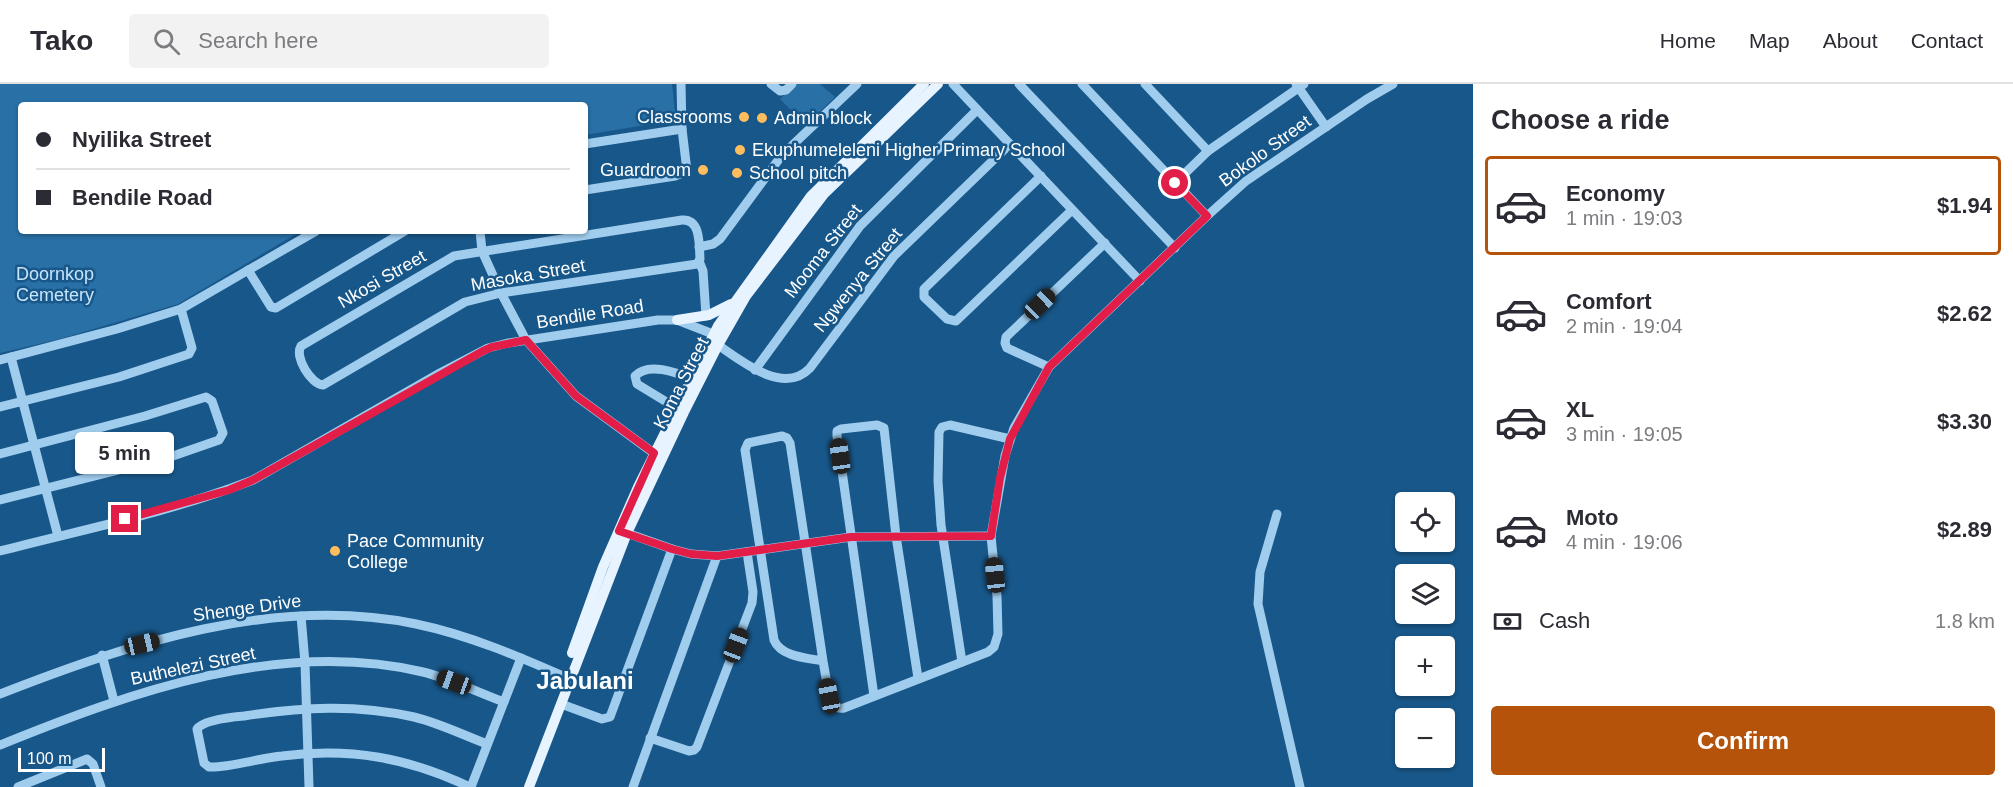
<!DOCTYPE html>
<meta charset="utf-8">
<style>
body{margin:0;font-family:Helvetica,sans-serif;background:#f2f2f3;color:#2b2b33;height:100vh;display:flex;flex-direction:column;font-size:22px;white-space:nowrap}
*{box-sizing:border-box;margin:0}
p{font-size:20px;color:#7c7c81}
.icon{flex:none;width:33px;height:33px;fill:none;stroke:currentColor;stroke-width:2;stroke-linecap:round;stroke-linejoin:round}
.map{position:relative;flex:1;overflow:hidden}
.side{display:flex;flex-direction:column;background:#fff;width:540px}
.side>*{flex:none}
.banner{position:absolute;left:18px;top:18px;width:570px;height:132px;border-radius:6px;box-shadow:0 2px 4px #0004;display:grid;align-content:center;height:132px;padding:0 18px;background:#fff}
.tools{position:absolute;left:1395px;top:408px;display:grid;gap:12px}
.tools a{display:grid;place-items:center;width:60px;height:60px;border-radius:6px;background:#fff;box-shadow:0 2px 4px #0004;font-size:30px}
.scale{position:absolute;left:18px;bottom:15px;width:87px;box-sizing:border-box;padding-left:6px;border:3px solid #fff;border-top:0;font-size:16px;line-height:21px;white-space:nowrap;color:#fff;-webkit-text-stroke:4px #185789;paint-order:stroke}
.end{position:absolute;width:27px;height:27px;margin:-14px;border:8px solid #e11d48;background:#fff;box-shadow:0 0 0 3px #fff}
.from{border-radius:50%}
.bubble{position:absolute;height:42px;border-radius:6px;background:#fff;box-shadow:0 2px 4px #0004;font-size:20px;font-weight:800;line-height:42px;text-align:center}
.car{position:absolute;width:18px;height:36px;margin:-18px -9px;border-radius:8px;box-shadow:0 0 4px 2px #0007;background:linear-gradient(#222 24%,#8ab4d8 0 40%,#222 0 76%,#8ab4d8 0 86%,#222 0)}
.banner b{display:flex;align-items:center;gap:21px;height:57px;font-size:22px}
.banner b+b{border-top:2px solid #e1e1e2}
.banner i{width:15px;height:15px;background:#2b2b33}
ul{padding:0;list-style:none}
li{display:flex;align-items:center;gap:18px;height:99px;margin:0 12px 9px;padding:0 6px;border:3px solid transparent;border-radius:6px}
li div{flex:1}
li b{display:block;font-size:22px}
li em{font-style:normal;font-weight:800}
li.on{border-color:#b45309}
li>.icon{width:54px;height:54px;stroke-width:1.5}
h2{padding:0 18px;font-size:27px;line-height:72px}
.pay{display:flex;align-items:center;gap:15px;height:66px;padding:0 18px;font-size:22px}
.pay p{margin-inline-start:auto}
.primary-button{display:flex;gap:12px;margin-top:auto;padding:12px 18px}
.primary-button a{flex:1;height:69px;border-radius:6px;background:#b45309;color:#fff;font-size:24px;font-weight:800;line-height:69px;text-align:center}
header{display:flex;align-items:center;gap:36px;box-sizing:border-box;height:84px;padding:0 30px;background:#fff;border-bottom:2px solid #e1e1e2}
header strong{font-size:28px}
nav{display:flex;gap:33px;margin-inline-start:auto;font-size:21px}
.search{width:420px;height:54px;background:#f2f2f3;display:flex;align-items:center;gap:15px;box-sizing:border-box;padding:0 21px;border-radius:6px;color:#7c7c81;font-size:22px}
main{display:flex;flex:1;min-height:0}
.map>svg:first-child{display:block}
</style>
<header>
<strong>Tako</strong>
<div class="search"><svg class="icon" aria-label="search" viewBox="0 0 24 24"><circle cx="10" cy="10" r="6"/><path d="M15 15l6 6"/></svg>Search here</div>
<nav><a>Home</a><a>Map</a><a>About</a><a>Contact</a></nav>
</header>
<main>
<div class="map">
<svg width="1473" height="703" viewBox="0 0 1473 703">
<rect width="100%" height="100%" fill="#185789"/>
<!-- green -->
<g fill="#2870a6">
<polygon points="0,0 672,0 676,36 585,51 585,21 21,21 21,147 301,147 178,220 60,255 0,269"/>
<polygon points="796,0 820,0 835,13 806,41 780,15"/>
</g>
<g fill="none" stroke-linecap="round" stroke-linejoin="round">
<!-- minor -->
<g stroke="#a0cced" stroke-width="9">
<polyline points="771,0 780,7 786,6 792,0"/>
<polyline points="953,0 1140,197"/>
<polyline points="1019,0 1175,164"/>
<polyline points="1082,0 1207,132"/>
<polyline points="1145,0 1208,67"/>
<polyline points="1296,0 1326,43"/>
<polyline points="585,60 682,45"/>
<polyline points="1041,92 924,205 924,213 947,235 956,237 1072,126"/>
<polyline points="1175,99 1208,67 1304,0"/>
<polyline points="585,106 675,92 687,87 682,45 681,0"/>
<path d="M682 136C701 135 699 160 700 175L697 180 501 209 465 218 323 301C311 300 294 273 301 262L454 172Z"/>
<polyline points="480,147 482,167 501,209 526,256 576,312 659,373"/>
<polyline points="699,163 713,160 720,155 782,71 857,0"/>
<polyline points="699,177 703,187 706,232"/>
<polyline points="248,186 271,223 276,224 405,147"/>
<path d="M718 261C741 277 784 312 810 284L894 172 1010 60"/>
<polyline points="11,273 58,452"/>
<polyline points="0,276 117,245 181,225 316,147"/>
<polyline points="1049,283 1007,264 1005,259 1006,253 1105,159"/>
<polyline points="755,286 860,142 977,26"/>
<polyline points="0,323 119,293 189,270 192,264 181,225"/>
<path d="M683 328 637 300 635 292C648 278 676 288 691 295"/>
<polyline points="0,370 145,332 206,313 212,317 223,349 219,356 170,373 0,416"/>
<polyline points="1277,430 1260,488 1258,520 1300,703"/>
<polyline points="621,447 672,465 691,470 717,472 851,453 991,452"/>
<path d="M0 467C85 445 171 428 253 396L440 289 488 264 508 259 658 236H677L718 252"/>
<polyline points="301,532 305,579 309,703"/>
<polyline points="102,571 114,617"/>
<path d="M823 577C807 574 781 573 774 556L745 366 748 359 782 352 787 354 790 359 823 577 830 617C834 623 838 625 844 624L988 568 994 563 998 550 997 512 991 452 1005 372 1014 344 1049 283 1207 132 1246 97 1367 15 1393 0"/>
<polyline points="962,578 941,441 938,397 939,348 942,343 950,341 1010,355"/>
<path d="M0 610C131 559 274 511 416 540 469 551 520 573 570 595"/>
<polyline points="874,612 837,352 837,347 841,345 877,341 884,344 896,452 918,594"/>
<polyline points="561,620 602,635 610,633 672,465"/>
<polyline points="650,654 689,667 694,666 697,663 752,519 753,508 747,468"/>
<path d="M0 661C131 608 280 554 423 588 451 595 477 608 504 618"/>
<polyline points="18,703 87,675 93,680 101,703"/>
<path d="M470 703C408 674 351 663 282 672 260 674 228 684 209 683L204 679 197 645C204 636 232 633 244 632 303 623 355 620 414 633 439 639 463 651 487 660"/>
<polyline points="471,703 521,574"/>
<polyline points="633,703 717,472"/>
</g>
<!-- major -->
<g stroke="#e7f3ff" stroke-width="10">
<polyline points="677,236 709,231 731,220"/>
<polyline points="572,569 603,483 638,403 718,242 811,112 924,0"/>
<polyline points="529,703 627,449 684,328 718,261 746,212 824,110 938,0"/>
</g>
</g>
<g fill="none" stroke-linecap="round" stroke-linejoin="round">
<!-- route -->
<polyline stroke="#e11d48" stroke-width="8" points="125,435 229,406 253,396 483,267 492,263 526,256 576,312 654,369 619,447 672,465 691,470 717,472 851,453 991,452 1000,394 1010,355 1049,283 1207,132 1175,99"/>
</g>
<!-- markers -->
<g fill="#ffbd5d" stroke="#185789" stroke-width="2">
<circle cx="744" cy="33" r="6"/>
<circle cx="762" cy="34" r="6"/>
<circle cx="740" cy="66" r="6"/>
<circle cx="703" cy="86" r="6"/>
<circle cx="737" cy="89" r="6"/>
<circle cx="335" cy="467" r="6"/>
</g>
<g text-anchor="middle" stroke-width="5" stroke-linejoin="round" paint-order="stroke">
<!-- poi labels -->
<g font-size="18" fill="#fff" stroke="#185789" text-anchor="start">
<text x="732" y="39" text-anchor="end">Classrooms</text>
<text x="774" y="40">Admin block</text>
<text x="752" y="72">Ekuphumeleleni Higher Primary School</text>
<text x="691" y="92" text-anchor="end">Guardroom</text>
<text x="749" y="95">School pitch</text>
<text x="347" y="463">Pace Community<tspan x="347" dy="21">College</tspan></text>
</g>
<!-- street labels -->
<g font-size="18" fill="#fff" stroke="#185789">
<text transform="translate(1265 67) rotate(-36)" y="6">Bokolo Street</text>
<text transform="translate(823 167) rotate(-52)" y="6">Mooma Street</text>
<text transform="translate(528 191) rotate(-10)" y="6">Masoka Street</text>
<text transform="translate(382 195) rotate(-30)" y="6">Nkosi Street</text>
<text transform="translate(858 196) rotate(-51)" y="6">Ngwenya Street</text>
<text transform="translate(590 230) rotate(-9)" y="6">Bendile Road</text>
<text transform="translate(681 299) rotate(-63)" y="6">Koma Street</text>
<text transform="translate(247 524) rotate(-8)" y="6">Shenge Drive</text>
<text transform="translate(193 582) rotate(-12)" y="6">Buthelezi Street</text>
</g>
<!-- park labels -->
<g font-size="18" fill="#c6e4fa" stroke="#185789">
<text x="55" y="196">Doornkop<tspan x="55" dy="21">Cemetery</tspan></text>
</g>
<!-- district labels -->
<g font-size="24" font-weight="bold" fill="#fff" stroke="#185789">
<text x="585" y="605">Jabulani</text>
</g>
</g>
</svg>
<div class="tools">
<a><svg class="icon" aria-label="locate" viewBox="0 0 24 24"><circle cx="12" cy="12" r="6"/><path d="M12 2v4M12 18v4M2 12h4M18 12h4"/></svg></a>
<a><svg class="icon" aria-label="layers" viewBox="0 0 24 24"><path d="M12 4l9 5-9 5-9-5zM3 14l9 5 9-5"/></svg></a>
<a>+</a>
<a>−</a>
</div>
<div class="scale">100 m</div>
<i class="end from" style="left:1175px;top:99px"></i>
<i class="end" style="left:125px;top:435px"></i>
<div class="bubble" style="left:75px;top:348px;width:99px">5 min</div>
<i class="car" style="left:1040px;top:220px;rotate:46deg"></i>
<i class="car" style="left:840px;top:372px;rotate:352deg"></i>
<i class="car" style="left:995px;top:491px;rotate:354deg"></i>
<i class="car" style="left:142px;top:560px;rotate:77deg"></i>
<i class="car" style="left:736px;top:561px;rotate:21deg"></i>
<i class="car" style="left:454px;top:598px;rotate:290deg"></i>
<i class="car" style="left:829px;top:612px;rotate:349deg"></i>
<div class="banner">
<b><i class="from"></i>Nyilika Street</b>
<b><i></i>Bendile Road</b>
</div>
</div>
<section class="side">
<h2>Choose a ride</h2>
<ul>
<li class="on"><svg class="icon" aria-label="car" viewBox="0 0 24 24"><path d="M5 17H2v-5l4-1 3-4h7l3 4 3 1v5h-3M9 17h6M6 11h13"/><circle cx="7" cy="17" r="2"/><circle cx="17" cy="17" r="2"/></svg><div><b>Economy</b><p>1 min · 19:03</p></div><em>$1.94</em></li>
<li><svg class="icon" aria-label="car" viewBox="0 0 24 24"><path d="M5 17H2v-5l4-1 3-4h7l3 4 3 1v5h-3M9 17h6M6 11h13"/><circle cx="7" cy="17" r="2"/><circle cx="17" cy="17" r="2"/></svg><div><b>Comfort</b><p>2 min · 19:04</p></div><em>$2.62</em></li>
<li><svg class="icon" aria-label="car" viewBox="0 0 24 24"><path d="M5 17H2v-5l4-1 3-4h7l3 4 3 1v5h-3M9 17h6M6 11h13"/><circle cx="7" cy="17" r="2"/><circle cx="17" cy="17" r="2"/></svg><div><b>XL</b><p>3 min · 19:05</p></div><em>$3.30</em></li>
<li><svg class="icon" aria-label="car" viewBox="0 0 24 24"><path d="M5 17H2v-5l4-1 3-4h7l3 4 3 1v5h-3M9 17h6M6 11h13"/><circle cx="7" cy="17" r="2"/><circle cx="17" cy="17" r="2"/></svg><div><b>Moto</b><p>4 min · 19:06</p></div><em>$2.89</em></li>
</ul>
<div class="pay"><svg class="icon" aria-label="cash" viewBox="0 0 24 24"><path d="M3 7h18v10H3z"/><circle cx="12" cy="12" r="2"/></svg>Cash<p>1.8 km</p></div>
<div class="primary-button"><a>Confirm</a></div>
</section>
</main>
